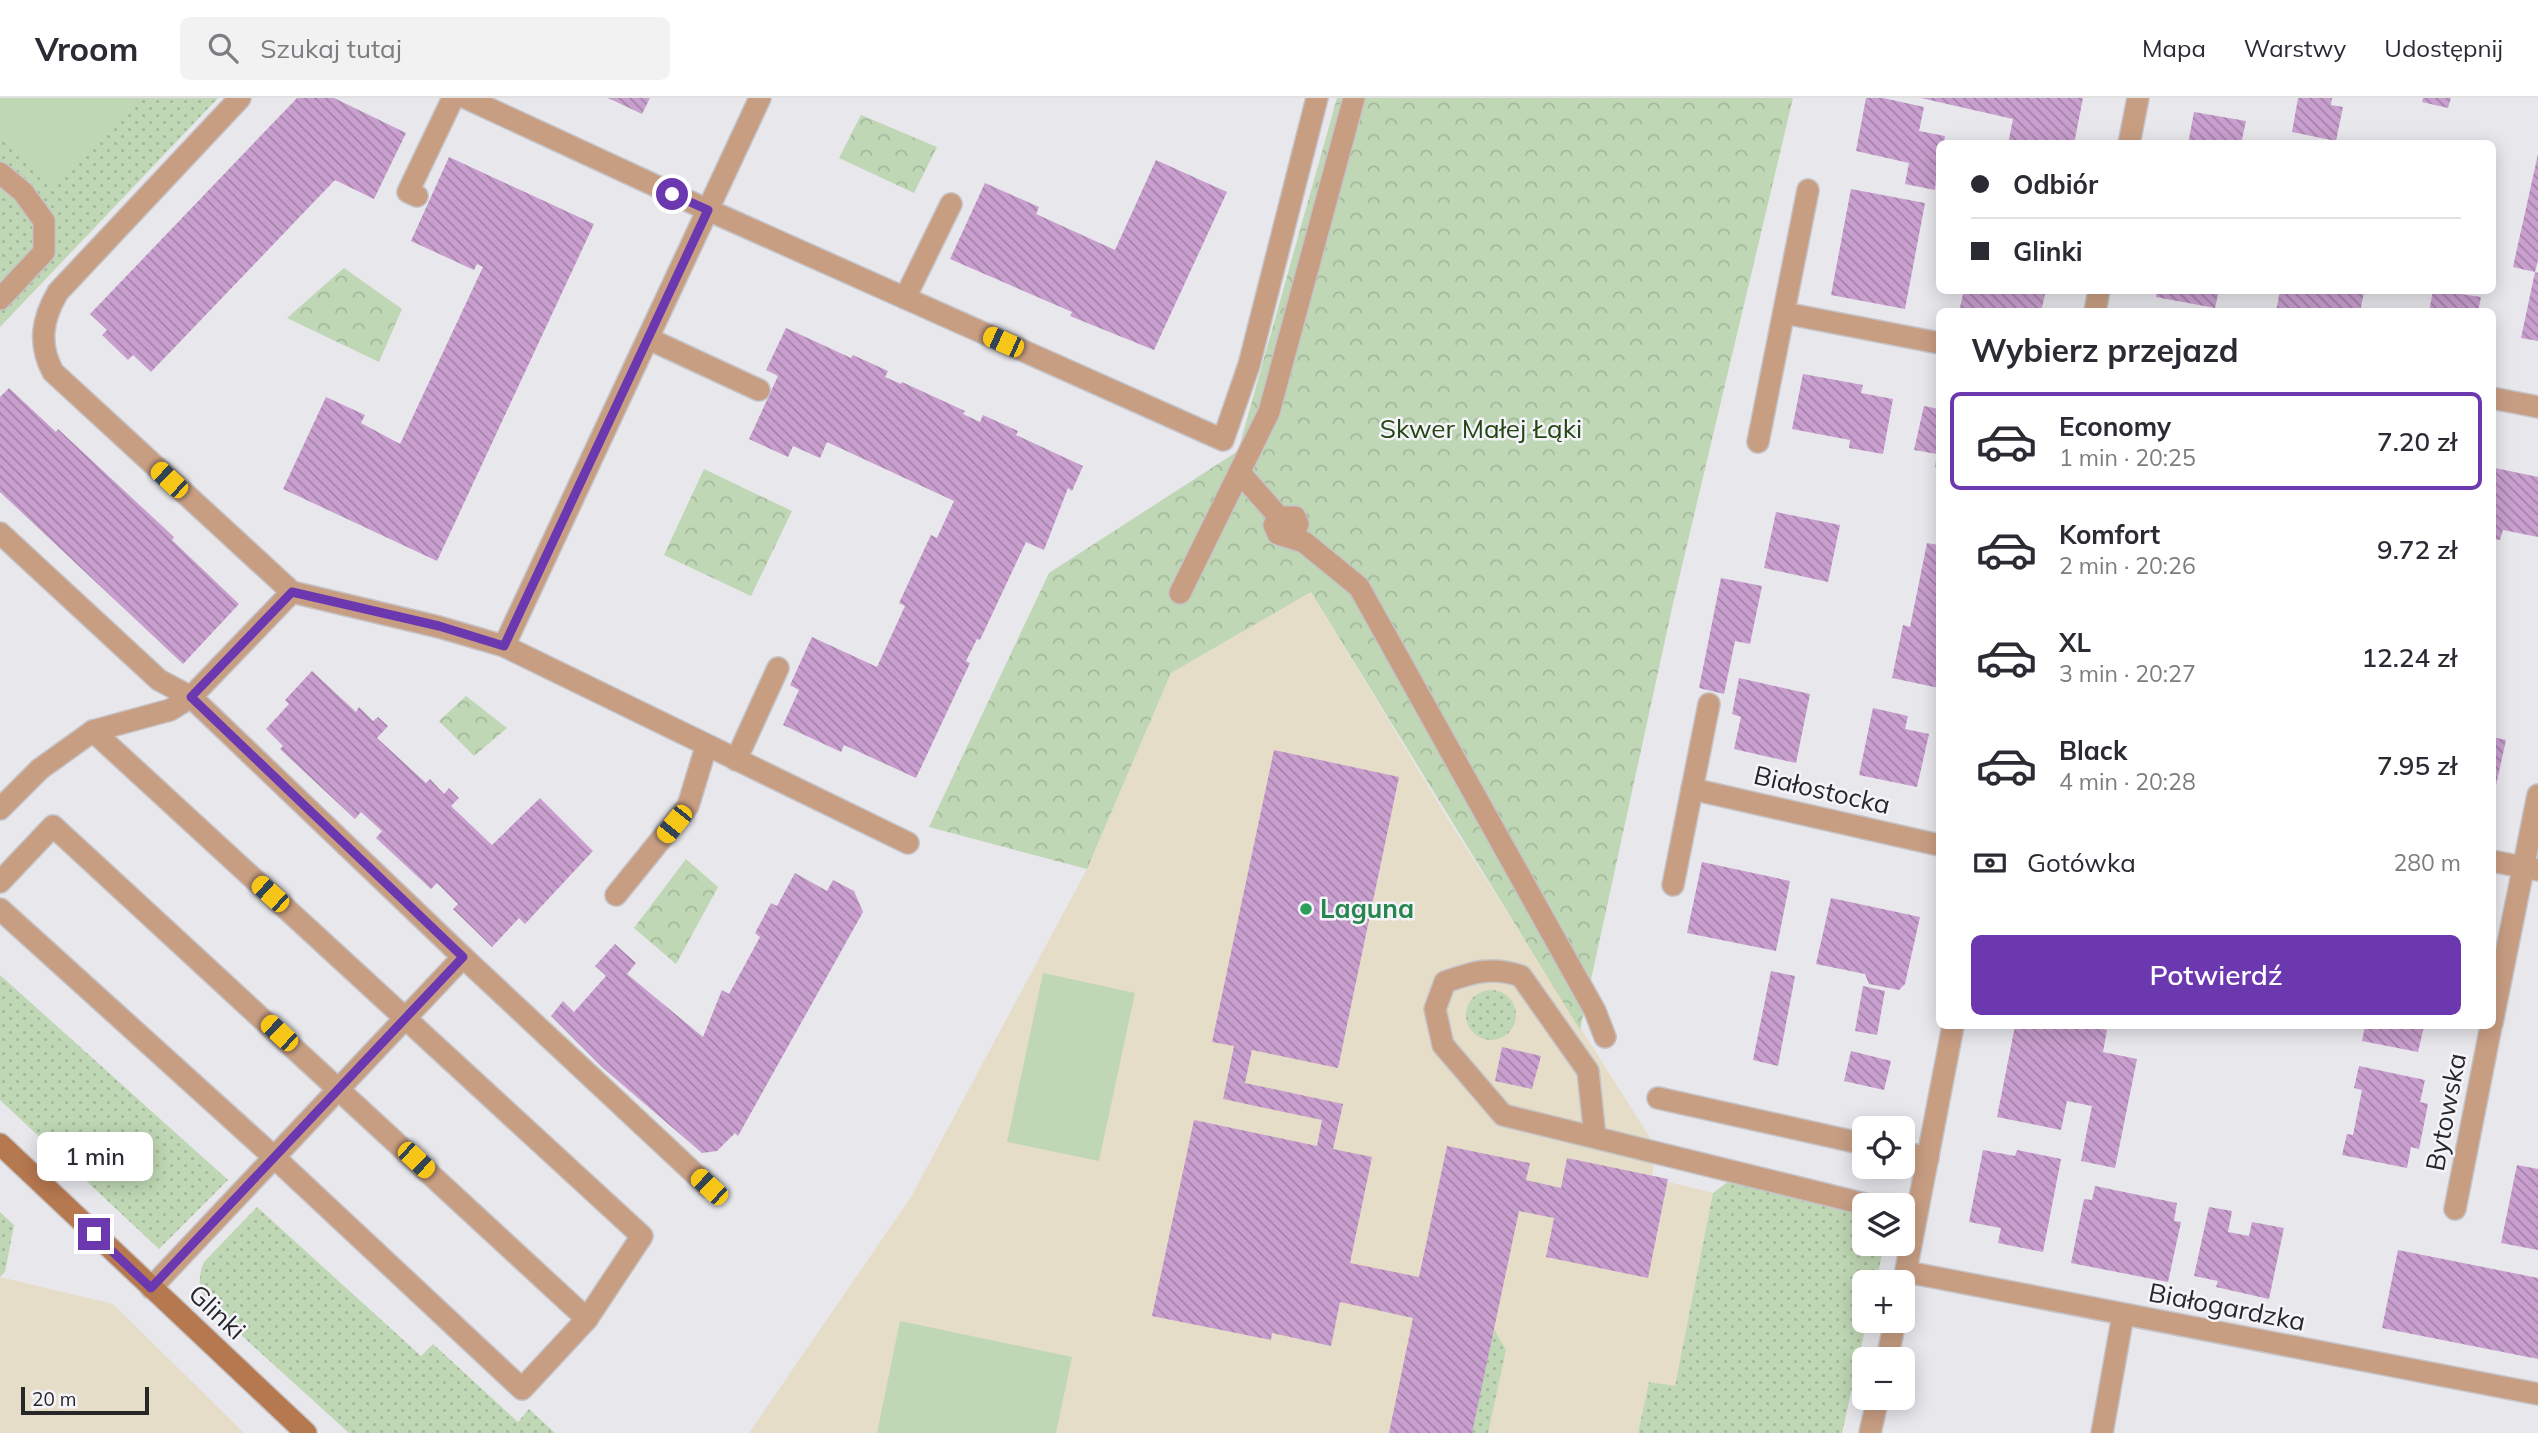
<!DOCTYPE html>
<html lang="pl">
<meta charset="utf-8">
<style>
body{margin:0;font-family:Mulish,sans-serif;background:#f2f2f3;color:#2b2b33;height:100vh;display:flex;flex-direction:column;font-size:26px;white-space:nowrap}
*{box-sizing:border-box;margin:0}
p{font-size:23px;color:#7c7c81}
.icon{flex:none;width:38px;height:38px;fill:none;stroke:currentColor;stroke-width:2;stroke-linecap:round;stroke-linejoin:round}
.map{position:relative;flex:1;overflow:hidden}
.panel{position:absolute;left:1936px;top:210px;width:560px;height:721px;display:flex;flex-direction:column;background:#fff;border-radius:10px;box-shadow:0 4px 18px #0003}
.panel>*{flex:none}
.top-card{position:absolute;left:1936px;top:42px;width:560px;height:154px;border-radius:10px;box-shadow:0 4px 18px #0003;display:grid;align-content:center;height:154px;padding:0 35px;background:#fff}
.controls{position:absolute;left:1852px;top:1018px;display:grid;gap:14px}
.controls a{display:grid;place-items:center;width:63px;height:63px;border-radius:10px;background:#fff;box-shadow:0 4px 18px #0003;font-size:35px}
.scale{position:absolute;left:21px;bottom:18px;width:128px;box-sizing:border-box;padding-left:7px;border:4px solid #272729;border-top:0;font-size:19px;line-height:24px;white-space:nowrap;color:#272729;-webkit-text-stroke:5px #f4f4fa;paint-order:stroke}
.end{position:absolute;width:32px;height:32px;margin:-16px;border:9px solid #6c38af;background:#fff;box-shadow:0 0 0 4px #fff}
.from{border-radius:50%}
.bubble{position:absolute;height:49px;border-radius:10px;background:#fff;box-shadow:0 4px 18px #0003;font-size:23px;font-weight:600;line-height:49px;text-align:center}
.car{position:absolute;width:21px;height:42px;margin:-21px -10px;border-radius:9px;box-shadow:0 0 5px 2px #0007;background:linear-gradient(#f5c518 24%,#345 0 40%,#f5c518 0 76%,#345 0 86%,#f5c518 0)}
.top-card b{display:flex;align-items:center;gap:24px;height:66px;font-size:26px}
.top-card b+b{border-top:2px solid #e1e1e2}
.top-card i{width:18px;height:18px;background:#2b2b33}
ul{padding:0;list-style:none}
li{display:flex;align-items:center;gap:21px;height:98px;margin:0 14px 10px;padding:0 21px;border:4px solid transparent;border-radius:10px}
li div{flex:1}
li b{display:block;font-size:26px}
li em{font-style:normal;font-weight:600}
li.current{border-color:#6c38af}
li>.icon{width:63px;height:63px;stroke-width:1.5}
h2{padding:0 35px;font-size:32px;line-height:84px}
.pay{display:flex;align-items:center;gap:18px;height:77px;padding:0 35px;font-size:26px}
.pay p{margin-inline-start:auto}
.action{display:flex;gap:14px;margin-top:auto;padding:14px 35px}
.action a{flex:1;height:80px;border-radius:10px;background:#6c38af;color:#fff;font-size:28px;font-weight:600;line-height:80px;text-align:center}
header{display:flex;align-items:center;gap:42px;box-sizing:border-box;height:98px;padding:0 35px;background:#fff;border-bottom:2px solid #e1e1e2}
header strong{font-size:33px}
nav{display:flex;gap:38px;margin-inline-start:auto;font-size:24px}
.search{width:490px;height:63px;background:#f2f2f3;display:flex;align-items:center;gap:18px;box-sizing:border-box;padding:0 24px;border-radius:10px;color:#7c7c81;font-size:26px}
.map>svg:first-child{display:block}
</style>
<header>
<strong>Vroom</strong>
<div class="search"><svg class="icon" aria-label="search" viewBox="0 0 24 24"><circle cx="10" cy="10" r="6"/><path d="M15 15l6 6"/></svg>Szukaj tutaj</div>
<nav><a>Mapa</a><a>Warstwy</a><a>Udostępnij</a></nav>
</header>
<div class="map">
<svg width="2538" height="1335" viewBox="0 0 2538 1335">
<defs>
<pattern id="grass-dots" width="8" height="8" patternUnits="userSpaceOnUse" patternTransform="scale(1.75)"><rect width="8" height="8" fill="#bfd7b4"/><path d="M2 2h.1M6 6h.1" fill="none" stroke="#a4b99b" stroke-width="1.8" stroke-linecap="round"/></pattern>
<pattern id="park-crowns" width="20" height="18" patternUnits="userSpaceOnUse" patternTransform="scale(1.75)"><rect width="20" height="18" fill="#bfd7b4"/><path d="M2 6a3 3 0 1 1 6 0M12 15a3 3 0 1 1 6 0" fill="none" stroke="#a4b99b"/></pattern>
<pattern id="building-back-hatch" width="6" height="6" patternUnits="userSpaceOnUse" patternTransform="scale(1.75)"><rect width="6" height="6" fill="#c99fcf"/><path d="M-1 5l2 2M0 0l6 6M5-1l2 2" fill="none" stroke="#a382a8"/></pattern>
</defs>
<rect width="100%" height="100%" fill="#e7e7ec"/>
<!-- education -->
<g fill="#e6ddc8">
<polygon points="1311,494 1451,726 1656,1049 1652,1080 1713,1095 1675,1289 1649,1284 1638,1335 749,1335 911,1099 1087,771 1171,575"/>
<polygon points="0,1179 113,1206 244,1335 0,1335"/>
</g>
<!-- grass -->
<g fill="url(#grass-dots)">
<polygon points="0,0 218,0 0,229"/>
<polygon points="0,877 228,1082 159,1151 0,1002"/>
<circle cx="1491" cy="917" r="25"/>
<polygon points="1741,1074 1864,1108 1864,1146 1884,1146 1876,1185 1864,1185 1864,1223 1867,1223 1842,1335 1638,1335 1649,1284 1675,1288 1713,1095"/>
<path d="M257 1109 421 1258 433 1246 518 1324 529 1311 555 1335H349L208 1207C199 1192 197 1180 204 1164Z"/>
<polygon points="0,1114 14,1127 5,1174 0,1179"/>
<polygon points="1494,1231 1506,1252 1488,1335 1465,1335"/>
</g>
<!-- park -->
<g fill="url(#park-crowns)">
<polygon points="1337,0 1793,0 1672,510 1580,932 1311,494 1171,575 1087,771 929,729 1049,475 1238,353"/>
<polygon points="861,17 937,49 914,95 839,60"/>
<polygon points="344,170 402,211 379,264 287,220"/>
<polygon points="704,371 792,413 751,498 664,457"/>
<polygon points="466,598 507,630 474,658 439,623"/>
<polygon points="686,761 718,789 676,866 634,830"/>
</g>
<!-- pitch -->
<g fill="#bfd7b4">
<polygon points="0,0 134,0 57,87 0,32"/>
<polygon points="1043,875 1135,895 1099,1063 1007,1044"/>
<polygon points="900,1223 1072,1259 1056,1335 877,1335"/>
</g>
<!-- building -->
<g fill="url(#building-back-hatch)">
<polygon points="297,0 334,0 406,35 374,101 335,82 151,274 133,257 128,262 102,237 107,232 90,216"/>
<polygon points="608,0 650,0 642,16"/>
<polygon points="1866,0 1883,0 1924,9 1919,33 1945,38 1944,46 1939,46 1935,92 1905,86 1909,65 1856,53"/>
<polygon points="1921,0 2083,0 2074,46 2008,46 2013,21"/>
<polygon points="2298,0 2332,0 2331,7 2343,9 2336,43 2292,34"/>
<polygon points="2423,0 2451,0 2448,10 2422,4"/>
<polygon points="2194,14 2246,23 2241,46 2188,46"/>
<polygon points="2538,56 2538,162 2535,174 2513,169"/>
<polygon points="449,59 594,126 437,463 283,391 326,299 365,317 361,325 400,346 483,169 477,166 474,172 411,143"/>
<polygon points="1156,62 1227,94 1154,252 1070,218 1072,214 950,161 985,85 1039,109 1036,116 1115,152"/>
<polygon points="1851,91 1925,105 1905,211 1831,197"/>
<polygon points="2535,174 2538,175 2538,243 2521,240"/>
<polygon points="1964,192 2046,192 2041,214 1959,214"/>
<polygon points="2157,192 2219,192 2215,210 2156,199"/>
<polygon points="2280,192 2376,192 2375,196 2364,194 2360,214 2276,214"/>
<polygon points="2433,192 2481,199 2478,214 2429,214"/>
<polygon points="786,230 851,260 853,257 888,273 885,279 901,286 902,284 965,313 963,316 980,324 983,317 1018,333 1016,337 1083,368 1072,393 1068,390 1044,452 1026,444 980,542 977,541 966,563 970,565 916,680 844,647 841,654 783,627 799,592 790,587 812,539 877,569 905,508 899,505 931,437 937,440 954,403 827,344 820,360 793,348 788,359 749,341 778,278 766,272"/>
<polygon points="1803,276 1863,287 1861,295 1893,301 1883,356 1849,350 1850,342 1792,331"/>
<polygon points="9,290 56,334 58,331 174,439 172,442 239,506 183,566 0,394 0,299"/>
<polygon points="1924,308 1939,311 1939,370 1935,369 1937,356 1914,352"/>
<polygon points="2495,370 2538,379 2538,439 2503,432 2500,442 2492,441"/>
<polygon points="1776,414 1840,427 1828,484 1764,470"/>
<polygon points="1927,445 1939,447 1939,590 1892,580 1903,527 1910,529"/>
<polygon points="1721,480 1762,488 1750,546 1735,543 1724,596 1699,590"/>
<polygon points="312,573 356,614 359,609 373,623 378,619 388,628 377,640 426,685 430,681 444,696 449,690 459,700 451,708 492,747 540,700 593,753 525,826 519,820 492,849 453,811 458,806 437,785 431,791 376,740 382,733 361,714 355,721 280,651 283,648 266,631 289,606 285,602"/>
<polygon points="1739,580 1810,596 1796,665 1734,651 1741,619 1732,616"/>
<polygon points="1873,610 1908,618 1905,631 1929,636 1917,689 1859,677"/>
<polygon points="2492,639 2506,642 2493,701 2492,701"/>
<polygon points="1274,652 1399,679 1338,970 1252,952 1245,985 1343,1006 1333,1051 1372,1059 1350,1165 1419,1179 1447,1048 1530,1065 1526,1082 1561,1090 1567,1060 1668,1081 1648,1180 1546,1159 1554,1120 1519,1113 1472,1335 1389,1335 1413,1220 1340,1204 1331,1248 1272,1235 1271,1242 1152,1218 1194,1022 1317,1048 1322,1022 1223,1001 1234,948 1212,944"/>
<polygon points="1702,764 1790,783 1776,853 1687,835"/>
<polygon points="795,775 827,793 833,782 854,793 863,814 738,1038 735,1035 717,1053 702,1055 603,970 551,918 563,903 574,914 606,878 595,868 615,846 636,865 627,876 703,939 722,892 729,896 760,839 755,835 771,805 777,808"/>
<polygon points="1831,800 1920,819 1905,886 1899,892 1869,886 1865,876 1816,866"/>
<polygon points="1771,873 1795,878 1778,968 1753,962"/>
<polygon points="1863,888 1885,893 1877,937 1855,933"/>
<polygon points="2015,928 2089,928 2107,932 2103,954 2137,961 2115,1070 2081,1063 2092,1008 2067,1003 2061,1032 1997,1019"/>
<polygon points="2365,928 2424,928 2418,954 2362,943"/>
<polygon points="1502,949 1541,958 1532,991 1495,983"/>
<polygon points="1851,953 1891,963 1884,992 1844,983"/>
<polygon points="2359,968 2425,982 2420,1004 2428,1006 2419,1051 2411,1049 2407,1070 2342,1057 2347,1036 2353,1037 2362,992 2354,990"/>
<polygon points="1983,1052 2015,1058 2017,1052 2061,1061 2043,1154 1998,1145 2001,1130 1969,1124"/>
<polygon points="2517,1067 2538,1071 2538,1152 2501,1145"/>
<polygon points="2095,1088 2177,1105 2174,1123 2181,1124 2168,1184 2071,1165 2084,1101 2092,1102"/>
<polygon points="2209,1109 2232,1113 2228,1134 2249,1138 2252,1124 2284,1130 2269,1201 2216,1189 2218,1183 2194,1178"/>
<polygon points="2398,1152 2538,1180 2538,1261 2382,1230"/>
</g>
<g fill="none" stroke-linecap="round" stroke-linejoin="round">
<!-- lane casing -->
<g stroke="#c4c4c9" stroke-width="24">
<g id="lane">
<polyline points="0,75 23,94 44,123 44,154 0,201"/>
<polyline points="417,98 408,94 453,0"/>
<polyline points="905,200 951,106"/>
<polyline points="649,241 759,292"/>
<polyline points="0,435 159,582 191,599 463,859"/>
<polyline points="93,633 642,1138 587,1221"/>
<polyline points="736,662 778,570"/>
<polyline points="0,784 53,728 587,1221 522,1291 275,1060 0,811"/>
<polyline points="1658,1000 1864,1046"/>
<path d="M1595 1039 1588 973 1521 878C1492 868 1473 874 1445 884L1435 911 1443 947 1503 1017 1873 1108"/>
<polyline points="1902,1054 1928,1060"/>
<polyline points="151,1190 463,859 709,1089"/>
<polyline points="2102,1335 2123,1217"/>
</g>
</g>
<!-- street casing -->
<g stroke="#c4c4c9" stroke-width="24">
<g id="street">
<path d="M240 0 58 194C42 221 38 246 53 274L292 494 439 529 504 548 908 745"/>
<polyline points="466,0 708,112 1223,342 1249,267 1317,0"/>
<polyline points="2129,46 2138,0"/>
<polyline points="2095,214 2099,192"/>
<polyline points="1784,215 1939,245"/>
<polyline points="2492,300 2538,309"/>
<polyline points="1758,344 1808,92"/>
<polyline points="1240,375 1279,419"/>
<polyline points="1292,439 1298,426 1295,419 1279,419 1274,427 1278,436 1304,444 1359,489 1595,913 1605,939"/>
<polyline points="1180,495 1269,314 1354,0"/>
<polyline points="504,548 760,0"/>
<polyline points="1692,691 1939,747"/>
<polyline points="0,711 40,671 93,633 170,612 191,599 292,494"/>
<polyline points="2492,763 2538,772"/>
<polyline points="1673,787 1709,606"/>
<polyline points="616,797 688,708 706,649"/>
<polyline points="2492,925 2538,697"/>
<polyline points="2455,1111 2491,928"/>
<polyline points="1907,1174 2538,1296"/>
<polyline points="1902,1193 1953,928"/>
<polyline points="1887,1262 1895,1223"/>
<polyline points="1870,1335 1878,1300"/>
</g>
</g>
<!-- secondary casing -->
<g stroke="#c4c4c9" stroke-width="24">
<polyline id="secondary" points="0,1046 306,1335"/>
</g>
<!-- lane -->
<use href="#lane" stroke="#c89e83" stroke-width="21"/>
<!-- street -->
<use href="#street" stroke="#c89e83" stroke-width="21"/>
<!-- secondary -->
<use href="#secondary" stroke="#b6784f" stroke-width="21"/>
</g>
<g fill="none" stroke-linecap="round" stroke-linejoin="round">
<!-- route -->
<polyline stroke="#6c38af" stroke-width="9" points="94,1136 151,1190 463,859 191,599 292,494 439,528 504,548 708,112 672,96"/>
</g>
<!-- markers -->
<circle fill="#2e9e5b" stroke="#f4f4fa" stroke-width="2.5" cx="1306" cy="811" r="7"/>
<g text-anchor="middle" stroke-width="5" stroke-linejoin="round" paint-order="stroke">
<!-- park labels -->
<g font-size="26" fill="#23450f" stroke="#f4f4fa">
<text x="1481" y="340">Skwer Małej Łąki</text>
</g>
<!-- street labels -->
<g font-size="26" fill="#272729" stroke="#f4f4fa">
<text transform="translate(1822 692) rotate(13)" y="9">Białostocka</text>
<text transform="translate(2446 1014) rotate(-79)" y="9">Bytowska</text>
<text transform="translate(2227 1209) rotate(11)" y="9">Białogardzka</text>
<text transform="translate(217 1214) rotate(43)" y="9">Glinki</text>
</g>
<!-- leisure labels -->
<g font-size="26" font-weight="bold" fill="#27864d" stroke="#f4f4fa" text-anchor="start">
<text x="1320" y="820">Laguna</text>
</g>
</g>
</svg>
<div class="controls">
<a><svg class="icon" aria-label="locate" viewBox="0 0 24 24"><circle cx="12" cy="12" r="6"/><path d="M12 2v4M12 18v4M2 12h4M18 12h4"/></svg></a>
<a><svg class="icon" aria-label="layers" viewBox="0 0 24 24"><path d="M12 4l9 5-9 5-9-5zM3 14l9 5 9-5"/></svg></a>
<a>+</a>
<a>−</a>
</div>
<div class="scale">20 m</div>
<i class="end from" style="left:672px;top:96px"></i>
<i class="end" style="left:94px;top:1136px"></i>
<div class="bubble" style="left:37px;top:1034px;width:116px">1 min</div>
<i class="car" style="left:1003px;top:244px;rotate:294deg"></i>
<i class="car" style="left:169px;top:382px;rotate:313deg"></i>
<i class="car" style="left:674px;top:726px;rotate:219deg"></i>
<i class="car" style="left:270px;top:796px;rotate:312deg"></i>
<i class="car" style="left:279px;top:935px;rotate:313deg"></i>
<i class="car" style="left:416px;top:1062px;rotate:133deg"></i>
<i class="car" style="left:709px;top:1089px;rotate:313deg"></i>
<div class="top-card">
<b><i class="from"></i>Odbiór</b>
<b><i></i>Glinki</b>
</div>
<section class="panel">
<h2>Wybierz przejazd</h2>
<ul>
<li class="current"><svg class="icon" aria-label="car" viewBox="0 0 24 24"><path d="M5 17H2v-5l4-1 3-4h7l3 4 3 1v5h-3M9 17h6M6 11h13"/><circle cx="7" cy="17" r="2"/><circle cx="17" cy="17" r="2"/></svg><div><b>Economy</b><p>1 min · 20:25</p></div><em>7.20 zł</em></li>
<li><svg class="icon" aria-label="car" viewBox="0 0 24 24"><path d="M5 17H2v-5l4-1 3-4h7l3 4 3 1v5h-3M9 17h6M6 11h13"/><circle cx="7" cy="17" r="2"/><circle cx="17" cy="17" r="2"/></svg><div><b>Komfort</b><p>2 min · 20:26</p></div><em>9.72 zł</em></li>
<li><svg class="icon" aria-label="car" viewBox="0 0 24 24"><path d="M5 17H2v-5l4-1 3-4h7l3 4 3 1v5h-3M9 17h6M6 11h13"/><circle cx="7" cy="17" r="2"/><circle cx="17" cy="17" r="2"/></svg><div><b>XL</b><p>3 min · 20:27</p></div><em>12.24 zł</em></li>
<li><svg class="icon" aria-label="car" viewBox="0 0 24 24"><path d="M5 17H2v-5l4-1 3-4h7l3 4 3 1v5h-3M9 17h6M6 11h13"/><circle cx="7" cy="17" r="2"/><circle cx="17" cy="17" r="2"/></svg><div><b>Black</b><p>4 min · 20:28</p></div><em>7.95 zł</em></li>
</ul>
<div class="pay"><svg class="icon" aria-label="cash" viewBox="0 0 24 24"><path d="M3 7h18v10H3z"/><circle cx="12" cy="12" r="2"/></svg>Gotówka<p>280 m</p></div>
<div class="action"><a>Potwierdź</a></div>
</section>
</div>
